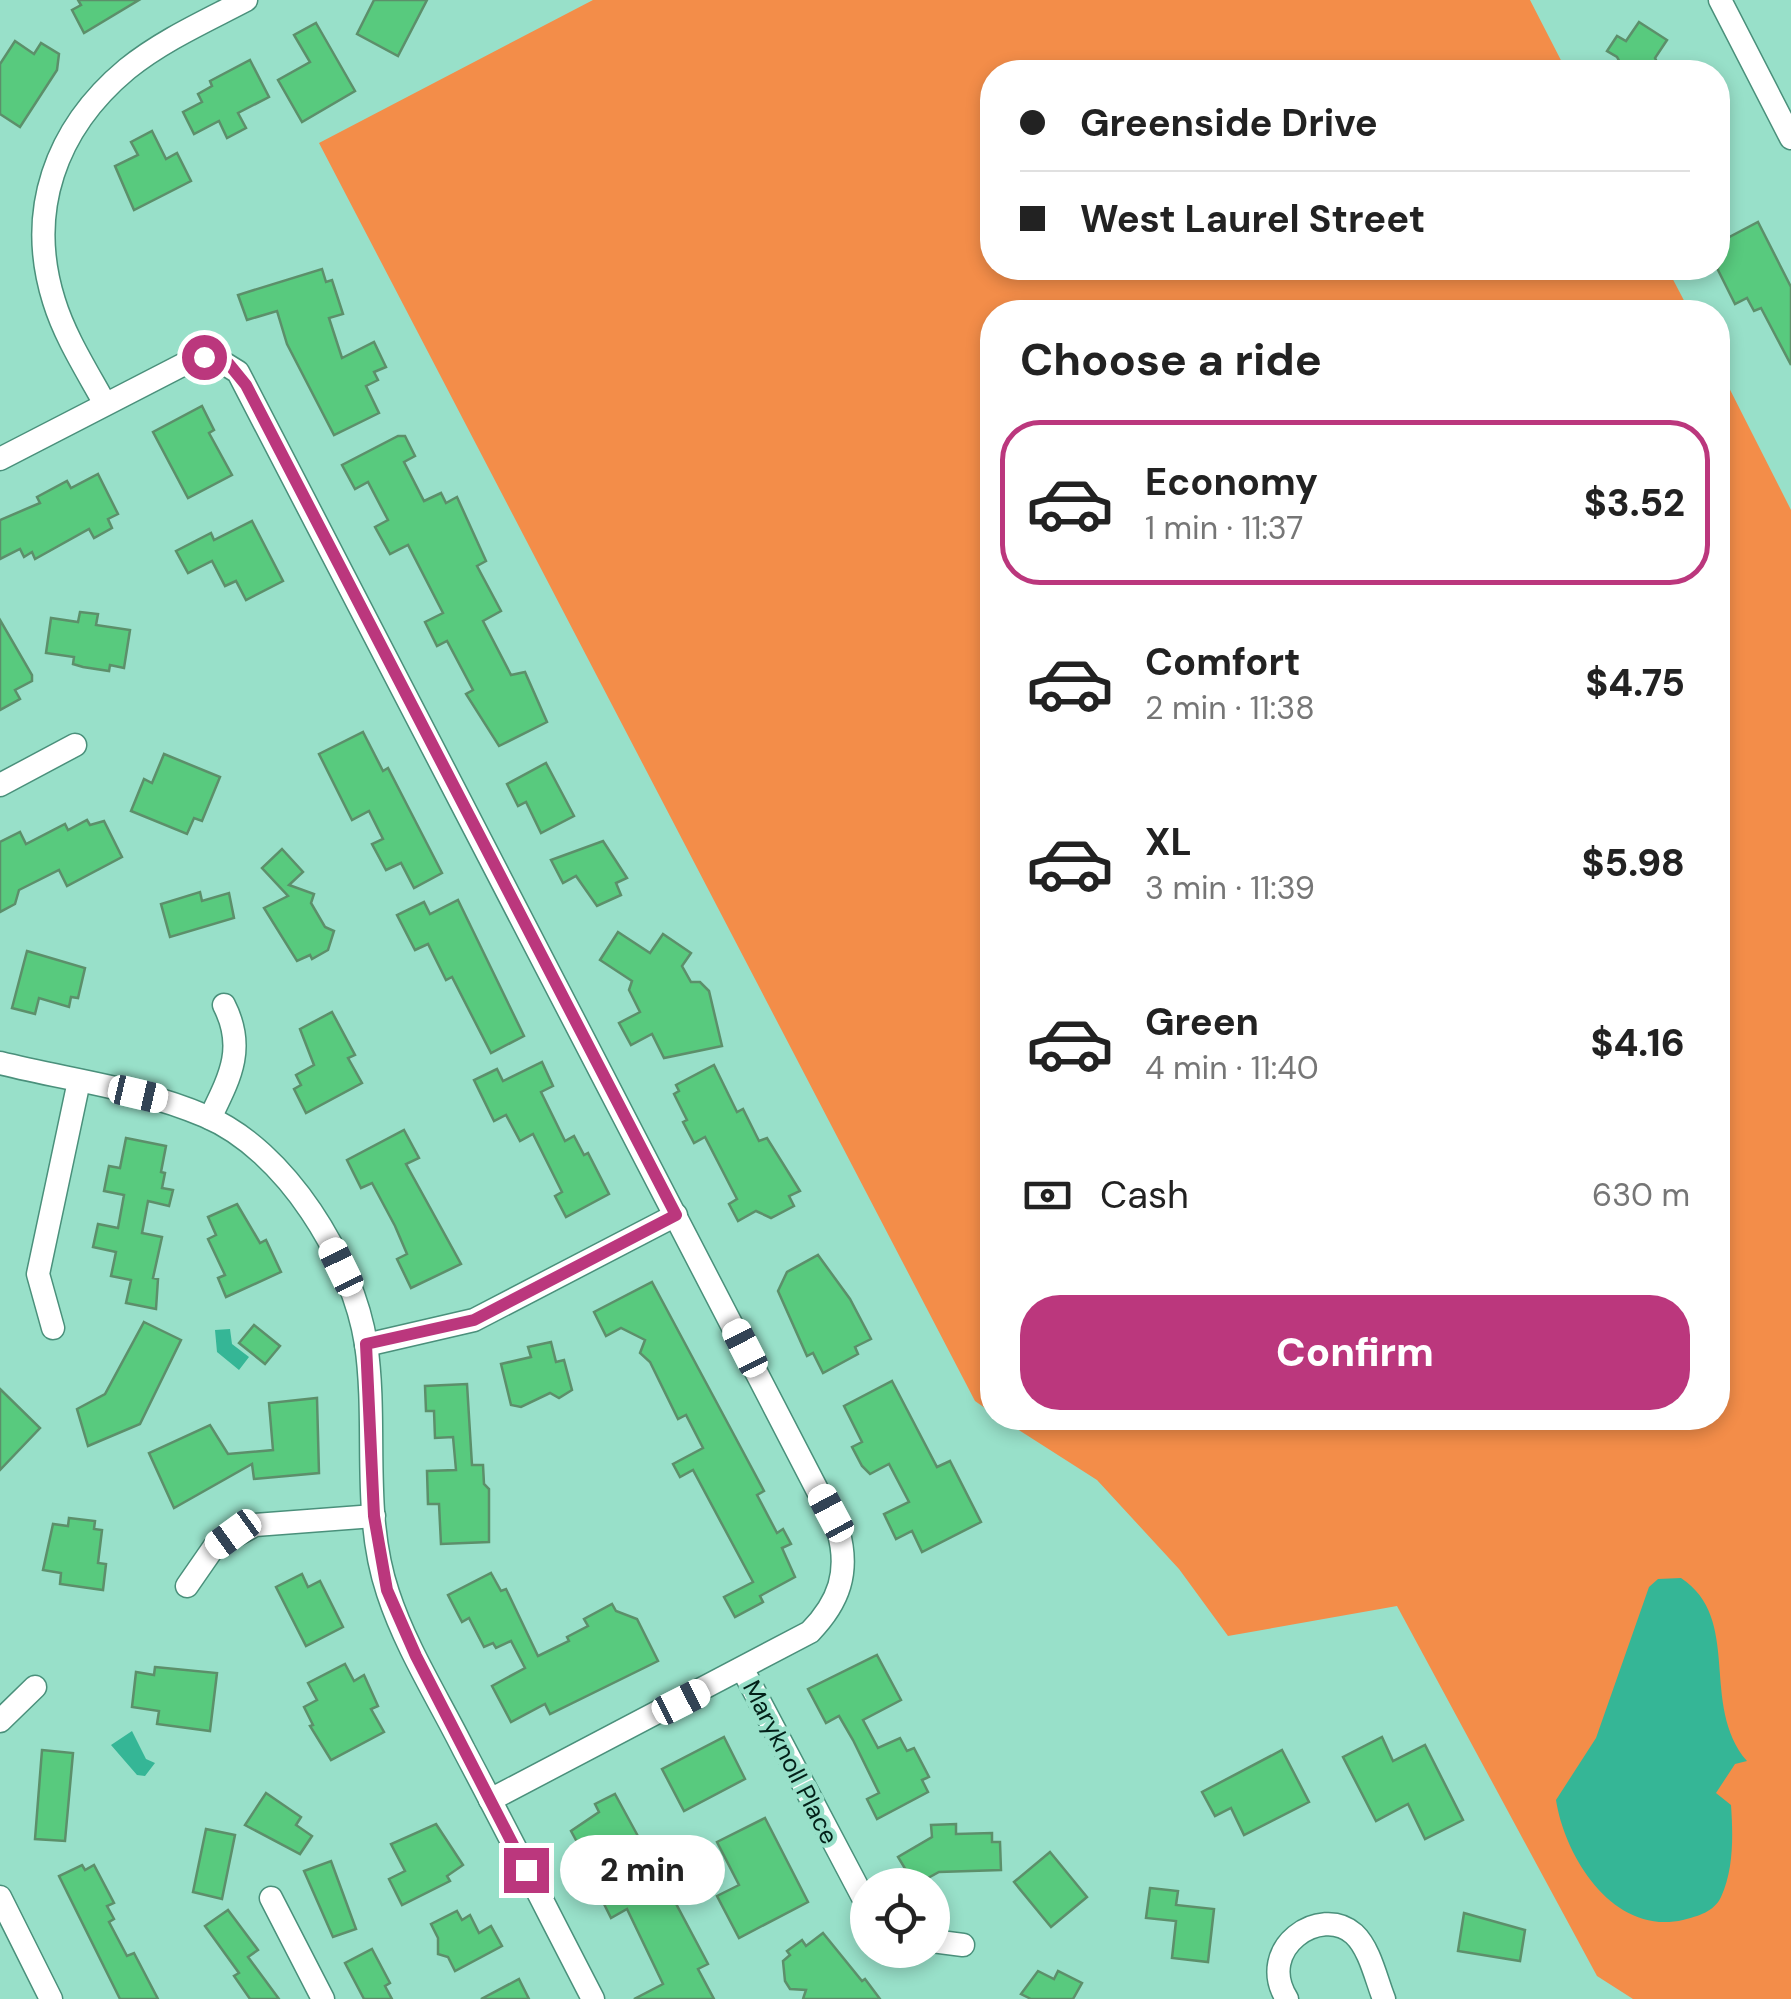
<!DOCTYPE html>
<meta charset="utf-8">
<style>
body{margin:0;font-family:"DM Sans",sans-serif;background:#f6f6f6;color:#222;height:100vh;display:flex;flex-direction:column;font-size:38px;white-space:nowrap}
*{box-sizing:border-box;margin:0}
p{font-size:32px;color:#767676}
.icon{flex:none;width:55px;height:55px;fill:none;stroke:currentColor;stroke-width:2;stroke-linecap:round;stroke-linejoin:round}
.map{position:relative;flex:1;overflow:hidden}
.panel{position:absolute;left:980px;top:300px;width:750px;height:1130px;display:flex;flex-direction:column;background:#fff;border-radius:40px;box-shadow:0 5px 15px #0003}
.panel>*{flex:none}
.hud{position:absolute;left:980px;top:60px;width:750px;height:220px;border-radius:40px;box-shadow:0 5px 15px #0003;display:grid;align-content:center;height:220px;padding:0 40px;background:#fff}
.controls{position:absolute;left:850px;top:1868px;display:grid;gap:20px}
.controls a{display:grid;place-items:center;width:100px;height:100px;border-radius:50%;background:#fff;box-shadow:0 5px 15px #0003;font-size:50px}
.end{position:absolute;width:45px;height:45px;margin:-22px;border:12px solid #bb377d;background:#fff;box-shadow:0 0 0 5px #fff}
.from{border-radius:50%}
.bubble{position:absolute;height:70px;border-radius:35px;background:#fff;box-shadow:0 5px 15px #0003;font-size:32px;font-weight:800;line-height:70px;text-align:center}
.car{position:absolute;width:30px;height:60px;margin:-30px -15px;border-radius:12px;box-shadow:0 0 8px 2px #0007;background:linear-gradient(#fff 24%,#345 0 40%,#fff 0 76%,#345 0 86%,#fff 0)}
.hud b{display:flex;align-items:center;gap:35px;height:95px;font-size:38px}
.hud b+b{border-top:2px solid #e0e0e0}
.hud i{width:25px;height:25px;background:#222}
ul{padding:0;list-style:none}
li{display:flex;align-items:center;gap:30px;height:165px;margin:0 20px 15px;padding:0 20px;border:5px solid transparent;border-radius:40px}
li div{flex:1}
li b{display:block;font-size:38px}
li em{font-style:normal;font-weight:800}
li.on{border-color:#bb377d}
li>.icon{width:90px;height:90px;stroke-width:1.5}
h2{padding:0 40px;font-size:45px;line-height:120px}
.pay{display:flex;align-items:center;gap:25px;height:110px;padding:0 40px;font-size:38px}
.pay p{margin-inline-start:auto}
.cta{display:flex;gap:20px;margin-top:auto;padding:20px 40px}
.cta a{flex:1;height:115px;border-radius:40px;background:#bb377d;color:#fff;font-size:40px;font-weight:800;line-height:115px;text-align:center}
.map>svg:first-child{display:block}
</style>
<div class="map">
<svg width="1791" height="1999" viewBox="0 0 1791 1999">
<rect width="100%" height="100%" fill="#98e0c9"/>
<!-- green -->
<g fill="#f38d49">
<polygon points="593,0 1530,0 1567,72 992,72 992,268 1667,268 1690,312 992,312 992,1413 975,1401 319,143"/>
<polygon points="1718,366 1791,510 1791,1999 1633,1999 1597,1976 1397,1606 1228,1636 1179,1569 1097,1480 1000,1418 1718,1418"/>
</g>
<!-- water -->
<g fill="#35b696">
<polygon points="230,1329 232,1344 249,1357 239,1370 217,1352 215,1330"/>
<path d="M1681 1578C1743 1619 1699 1705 1747 1761L1735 1764 1716 1793 1731 1805C1733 1834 1734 1869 1721 1897 1714 1912 1698 1916 1683 1920 1614 1936 1565 1858 1556 1800L1596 1738 1649 1587 1658 1579Z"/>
<polygon points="132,1731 146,1759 155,1763 145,1776 137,1775 111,1745"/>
<polygon points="708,1843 724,1875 708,1883 692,1851"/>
</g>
<!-- building -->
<g fill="#58ca7e" stroke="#5c8f6a" stroke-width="2.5">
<polygon points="78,0 139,0 84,33 72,10 81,5"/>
<polygon points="374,0 427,0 398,56 357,34"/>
<polygon points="1639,22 1667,40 1655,58 1662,72 1625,72 1617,57 1607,51 1617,36 1626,41"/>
<polygon points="316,23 355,91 302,122 278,80 310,62 294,35"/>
<polygon points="15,41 34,54 41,43 59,54 57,70 20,127 0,114 0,64"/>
<polygon points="250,60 269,97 238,113 246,128 227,138 219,121 194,134 183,112 202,102 198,94 212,86 210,81"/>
<polygon points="152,131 166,159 177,153 191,181 134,210 115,166 138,155 131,142"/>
<polygon points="1758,222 1791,287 1791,365 1761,308 1754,311 1747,298 1735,304 1718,270 1718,243"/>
<polygon points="322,269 326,282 332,280 343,314 329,318 342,358 374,342 386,367 374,372 378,380 366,386 379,413 334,435 287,344 277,311 247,320 238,295"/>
<polygon points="202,406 214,430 209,433 232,475 188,498 153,432"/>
<polygon points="398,436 405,436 415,456 404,462 424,501 441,493 446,503 457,497 486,561 477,566 501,611 483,621 511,675 525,672 547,722 499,746 466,694 473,690 447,641 437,646 425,622 443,613 408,545 390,554 375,527 388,520 368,482 355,489 342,465"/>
<polygon points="98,474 118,514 108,519 112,528 94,538 89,529 35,559 32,552 24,557 20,549 0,559 0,520 40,503 37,497 67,481 71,488"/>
<polygon points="252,521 283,581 246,600 236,581 225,586 212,561 188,573 176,551 211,533 214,540"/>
<polygon points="80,612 98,614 96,625 130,630 124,668 110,665 109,671 83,667 73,664 74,657 46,653 51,618 78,622"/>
<polygon points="0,620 32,675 32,681 15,690 20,699 0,710"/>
<polygon points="363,732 383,771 388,768 442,873 414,888 401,863 386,870 372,844 383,839 369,811 352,820 319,754"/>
<polygon points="164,754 220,777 202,821 194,818 187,834 131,811 144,779 152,783"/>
<polygon points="546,763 574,816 541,833 526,802 518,806 507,784"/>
<polygon points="87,820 90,825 104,821 122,857 67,886 59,870 19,890 15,904 0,912 0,842 20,832 26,844 65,824 68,830"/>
<polygon points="603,841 627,878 616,883 621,895 597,906 576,876 563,883 551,860"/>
<polygon points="282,849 303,872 289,885 314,894 311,903 325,927 334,931 328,950 312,959 310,955 297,961 264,908 288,896 262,868"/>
<polygon points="200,892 202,901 229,893 234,918 170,937 161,904"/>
<polygon points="458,900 524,1036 491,1053 452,977 446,980 428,944 415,950 397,915 424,902 430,914"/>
<polygon points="618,932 650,953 663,934 691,953 682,966 691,982 700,982 709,991 722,1046 664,1058 652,1034 631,1045 619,1023 640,1012 629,990 632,981 600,960"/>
<polygon points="27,951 85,968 78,998 71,997 69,1007 39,998 35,1014 12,1008"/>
<polygon points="332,1012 355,1055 348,1058 362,1083 306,1113 294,1089 301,1085 296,1075 314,1065 300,1029"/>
<polygon points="542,1062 553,1086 541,1092 565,1141 574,1136 584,1155 588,1153 609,1194 566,1217 555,1196 562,1192 533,1134 520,1141 506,1115 494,1121 474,1080 497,1069 503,1081"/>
<polygon points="714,1065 737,1112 743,1109 759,1141 767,1138 800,1191 789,1196 794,1206 771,1218 756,1211 738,1221 729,1204 737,1199 705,1137 694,1143 683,1122 687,1120 674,1094 679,1091 676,1085"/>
<polygon points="404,1130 419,1158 406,1164 461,1264 411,1288 397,1259 407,1254 395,1226 372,1183 361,1188 347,1160"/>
<polygon points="126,1138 166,1146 161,1172 165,1173 162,1188 173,1190 169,1206 148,1201 142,1233 162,1237 153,1278 158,1279 156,1309 126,1303 131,1280 111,1276 116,1252 93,1247 98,1224 118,1228 124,1195 104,1191 109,1166 120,1168"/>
<polygon points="237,1204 260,1243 266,1240 281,1272 226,1297 218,1278 225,1275 208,1239 216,1235 208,1217"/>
<polygon points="818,1255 850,1299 871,1339 855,1347 858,1354 823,1373 813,1353 807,1356 778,1291 787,1272"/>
<polygon points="652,1282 764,1491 757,1495 777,1533 783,1529 791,1544 782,1548 795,1577 760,1596 763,1602 735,1617 724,1597 753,1582 693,1470 680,1477 673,1464 703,1448 686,1415 678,1419 650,1362 640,1353 645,1340 621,1328 606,1336 594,1312"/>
<polygon points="144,1322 181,1340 140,1424 88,1446 77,1409 105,1394"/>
<polygon points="254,1325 280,1346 265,1364 239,1343"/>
<polygon points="551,1342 556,1362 564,1360 572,1390 559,1398 550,1393 521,1407 511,1405 501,1364 531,1357 528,1347"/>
<polygon points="892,1381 937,1467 950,1461 981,1522 922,1552 912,1531 896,1539 884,1514 909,1502 889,1464 870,1474 862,1466 852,1447 862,1442 844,1406"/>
<polygon points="467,1384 472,1465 483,1465 484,1484 489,1489 489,1542 441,1544 439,1504 428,1504 427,1471 456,1470 453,1437 435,1438 434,1411 426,1411 425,1386"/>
<polygon points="0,1389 40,1428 0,1470"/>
<polygon points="317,1398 319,1473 254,1479 252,1464 174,1508 149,1453 210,1425 228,1454 273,1450 269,1403"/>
<polygon points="69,1518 95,1521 94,1529 102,1530 98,1563 106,1564 103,1590 60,1584 61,1573 43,1570 53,1524 68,1526"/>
<polygon points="491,1573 501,1591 506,1589 538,1656 569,1641 567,1637 588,1626 584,1619 612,1604 616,1611 637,1619 658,1661 550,1714 545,1704 511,1722 492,1686 525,1668 511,1641 496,1648 493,1643 484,1647 469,1618 462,1622 448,1595"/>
<polygon points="302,1574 308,1587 320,1581 343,1627 306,1646 276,1587"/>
<polygon points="877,1655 901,1700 863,1720 878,1748 900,1738 907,1751 914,1748 929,1777 922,1780 928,1792 877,1819 867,1799 879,1793 853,1740 839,1716 826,1723 808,1689"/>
<polygon points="345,1664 354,1681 364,1675 378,1706 371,1709 384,1732 331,1760 310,1726 313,1725 304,1707 317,1700 308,1683"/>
<polygon points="155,1667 217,1673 210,1731 157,1724 159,1711 132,1707 136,1672 154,1675"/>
<polygon points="724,1737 745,1779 684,1811 662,1769"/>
<polygon points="1382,1737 1393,1761 1425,1745 1463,1820 1425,1839 1408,1804 1376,1821 1343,1757"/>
<polygon points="42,1750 73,1753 65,1841 35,1839"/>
<polygon points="1282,1750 1309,1802 1244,1835 1231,1808 1215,1816 1202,1792"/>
<polygon points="266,1793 301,1817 296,1825 312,1836 300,1854 245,1825"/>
<polygon points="615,1794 639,1838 607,1860 620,1886 657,1868 708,1964 698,1969 714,1999 634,1999 663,1984 627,1909 611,1918 597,1890 602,1888 571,1831 599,1812 595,1804"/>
<polygon points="765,1818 808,1902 739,1938 717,1896 739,1885 717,1842"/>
<polygon points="436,1824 463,1865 447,1876 450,1881 402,1905 389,1879 405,1871 391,1844"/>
<polygon points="956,1824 956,1834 992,1833 992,1842 1000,1842 1001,1870 939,1872 915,1885 898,1857 932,1837 931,1825"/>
<polygon points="206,1829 235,1835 222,1899 193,1892"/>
<polygon points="1050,1852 1087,1897 1051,1927 1014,1882"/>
<polygon points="331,1861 356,1929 333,1937 304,1871"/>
<polygon points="82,1865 85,1870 94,1865 114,1903 107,1906 114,1919 109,1922 127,1956 134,1953 158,1999 120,1999 59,1876"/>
<polygon points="1150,1888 1178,1891 1176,1905 1214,1909 1208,1962 1172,1958 1176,1921 1146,1918"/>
<polygon points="228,1910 258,1950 248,1957 279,1999 250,1999 234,1976 239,1973 205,1926"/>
<polygon points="457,1911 462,1920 470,1915 479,1933 491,1926 502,1946 455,1971 448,1957 438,1954 438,1938 431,1924"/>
<polygon points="1464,1913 1525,1930 1520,1961 1458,1951"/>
<polygon points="823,1933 862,1981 865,1979 880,1999 803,1999 806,1990 790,1989 785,1981 783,1961 790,1955 787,1951 802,1940 806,1946"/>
<polygon points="372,1949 390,1983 385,1986 392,1999 364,1999 345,1963"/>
<polygon points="1038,1971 1054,1979 1058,1971 1082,1983 1073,1999 1031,1999 1021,1994"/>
<polygon points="519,1979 529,1999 481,1999"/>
</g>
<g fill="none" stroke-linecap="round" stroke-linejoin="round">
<!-- minor casing -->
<g stroke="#4a907b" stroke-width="25">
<g id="minor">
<polyline points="1720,0 1791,138"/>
<path d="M105 404C87 371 65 337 54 301 26 212 55 129 127 69 163 40 206 21 246 0"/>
<path d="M0 459 194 359H217L238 372 838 1530C850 1572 839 1602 810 1632L490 1800"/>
<polyline points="0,785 75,745"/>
<path d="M0 1063C68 1080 140 1088 205 1116 286 1150 353 1260 366 1344 378 1426 361 1513 388 1593 406 1648 438 1698 464 1750 508 1833 550 1916 593 1999"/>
<path d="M210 1118C230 1077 246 1048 224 1005"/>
<polyline points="53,1328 38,1274 79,1081"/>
<polyline points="366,1345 474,1320 676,1215"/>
<polyline points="187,1586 214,1547 255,1525 374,1516"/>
<polyline points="743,1670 868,1907"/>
<polyline points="0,1721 35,1687"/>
<polyline points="0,1897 51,1999"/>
<polyline points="271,1898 323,1999"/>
<polyline points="932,1941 963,1945"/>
<path d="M1287 1999C1255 1948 1321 1904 1354 1934 1370 1949 1376 1979 1384 1999"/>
</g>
</g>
<!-- minor -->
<use href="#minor" stroke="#fff" stroke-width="22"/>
</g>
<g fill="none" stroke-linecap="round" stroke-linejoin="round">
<!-- route -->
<polyline stroke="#bb377d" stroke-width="12" points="204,357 228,363 246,385 676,1215 474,1320 366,1344 374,1516 387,1590 416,1656 526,1870"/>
</g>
<g text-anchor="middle" stroke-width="9" stroke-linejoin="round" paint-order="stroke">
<!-- street labels -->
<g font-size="25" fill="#032119" stroke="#98e0c9">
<text transform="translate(791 1762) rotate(63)" y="9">Maryknoll Place</text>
</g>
</g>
</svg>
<div class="controls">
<a><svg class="icon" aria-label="locate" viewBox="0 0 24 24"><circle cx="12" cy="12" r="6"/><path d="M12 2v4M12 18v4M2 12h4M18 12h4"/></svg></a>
</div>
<i class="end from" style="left:204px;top:357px"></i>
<i class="end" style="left:526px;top:1870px"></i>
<div class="bubble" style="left:560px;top:1835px;width:165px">2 min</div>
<i class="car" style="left:138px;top:1094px;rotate:103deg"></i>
<i class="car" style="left:341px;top:1267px;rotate:334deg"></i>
<i class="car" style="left:745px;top:1348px;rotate:333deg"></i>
<i class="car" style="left:831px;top:1513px;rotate:332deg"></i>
<i class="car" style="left:233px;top:1534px;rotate:234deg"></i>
<i class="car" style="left:681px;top:1702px;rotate:63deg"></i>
<div class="hud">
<b><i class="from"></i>Greenside Drive</b>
<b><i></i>West Laurel Street</b>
</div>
<section class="panel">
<h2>Choose a ride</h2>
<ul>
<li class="on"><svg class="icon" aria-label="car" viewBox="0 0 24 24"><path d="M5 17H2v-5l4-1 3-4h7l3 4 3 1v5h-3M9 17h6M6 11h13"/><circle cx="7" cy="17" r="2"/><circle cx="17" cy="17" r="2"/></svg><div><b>Economy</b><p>1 min · 11:37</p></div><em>$3.52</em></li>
<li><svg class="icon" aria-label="car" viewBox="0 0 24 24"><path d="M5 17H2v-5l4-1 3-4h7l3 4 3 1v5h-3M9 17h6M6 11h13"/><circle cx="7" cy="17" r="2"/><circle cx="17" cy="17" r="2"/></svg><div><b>Comfort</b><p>2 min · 11:38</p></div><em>$4.75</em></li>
<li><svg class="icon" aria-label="car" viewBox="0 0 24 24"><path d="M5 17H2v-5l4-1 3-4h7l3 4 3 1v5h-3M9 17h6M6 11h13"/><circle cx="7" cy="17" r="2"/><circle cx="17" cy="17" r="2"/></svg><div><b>XL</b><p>3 min · 11:39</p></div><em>$5.98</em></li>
<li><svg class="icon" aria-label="car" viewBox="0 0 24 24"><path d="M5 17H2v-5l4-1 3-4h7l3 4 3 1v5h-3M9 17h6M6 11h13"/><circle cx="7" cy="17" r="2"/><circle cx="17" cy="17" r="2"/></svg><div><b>Green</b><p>4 min · 11:40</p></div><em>$4.16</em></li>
</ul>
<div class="pay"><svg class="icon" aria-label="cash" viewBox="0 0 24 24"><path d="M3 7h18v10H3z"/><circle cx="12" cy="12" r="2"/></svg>Cash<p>630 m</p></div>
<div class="cta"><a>Confirm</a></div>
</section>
</div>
